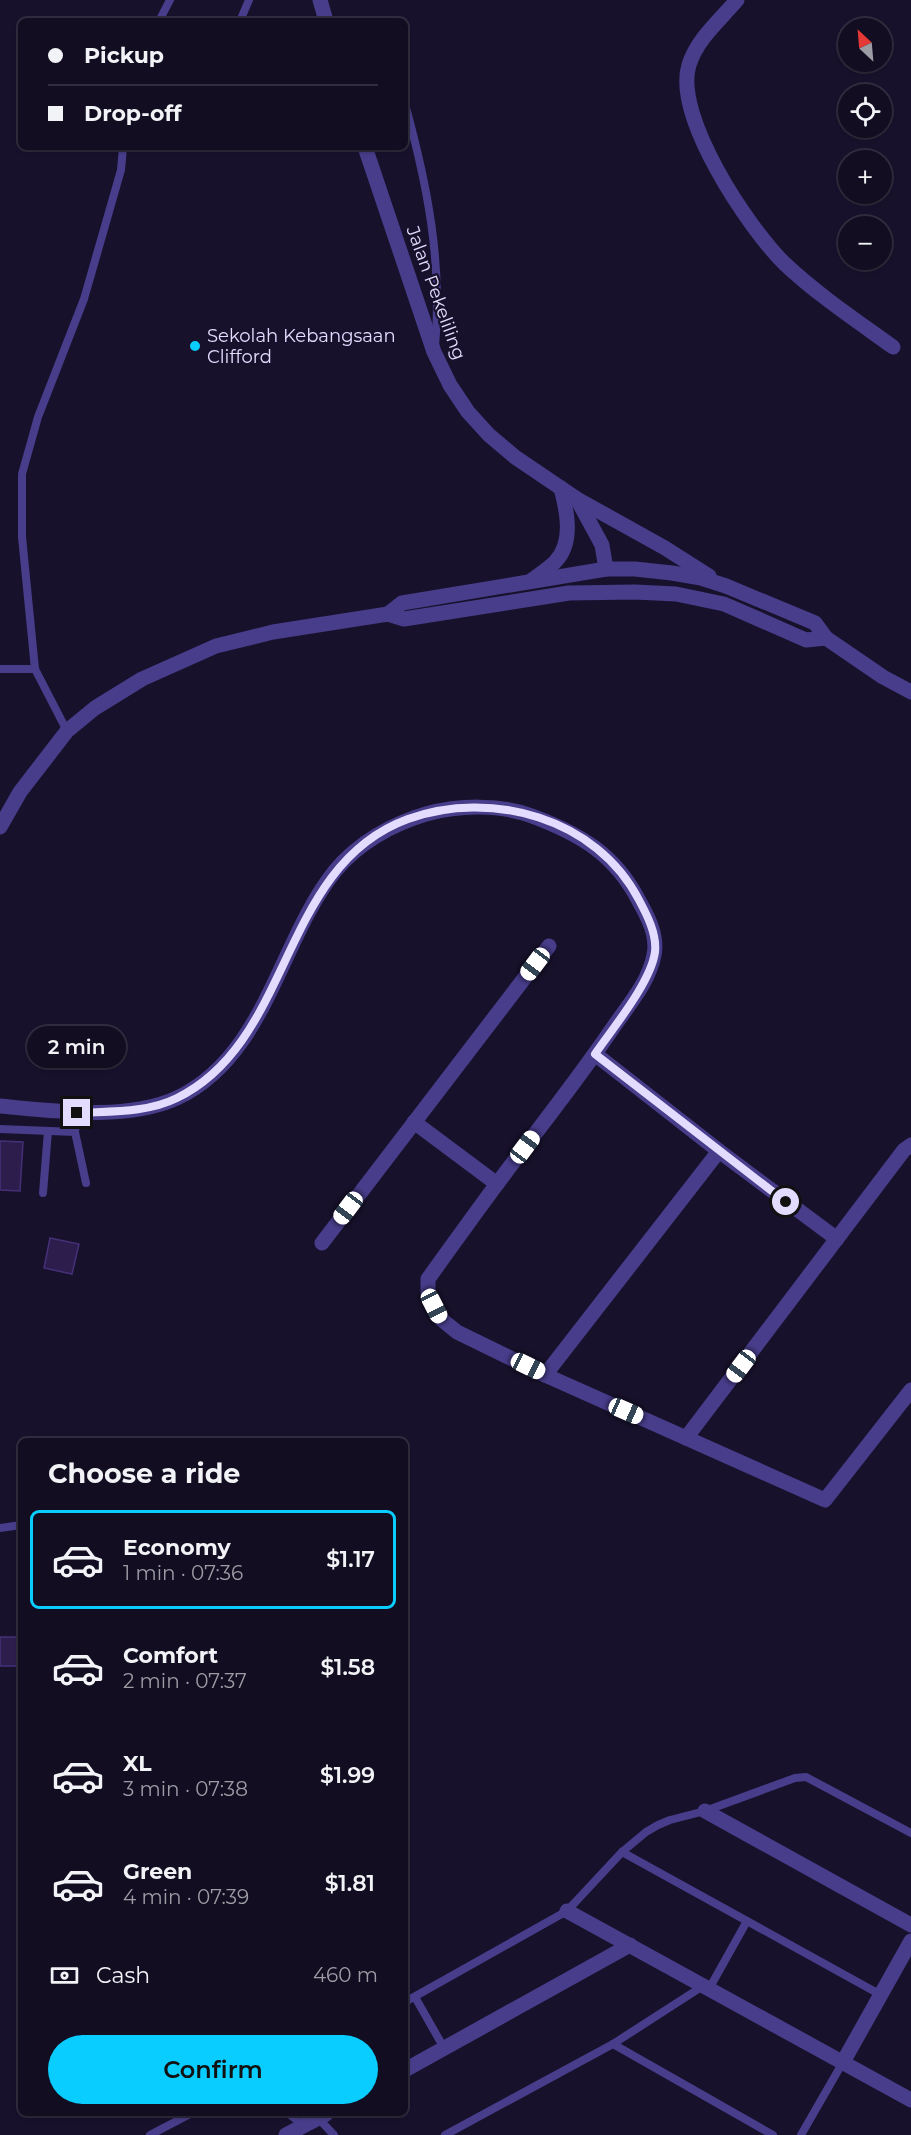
<!DOCTYPE html>
<meta charset="utf-8">
<style>
body{margin:0;font-family:Montserrat,sans-serif;background:#1b162a;color:#f1f3f6;height:100vh;display:flex;flex-direction:column;font-size:22px;white-space:nowrap}
*{box-sizing:border-box;margin:0}
p{font-size:20px;color:#9c9ca5}
.icon{flex:none;width:33px;height:33px;fill:none;stroke:currentColor;stroke-width:2;stroke-linecap:round;stroke-linejoin:round}
.map{position:relative;flex:1;overflow:hidden}
.panel{position:absolute;left:18px;top:1438px;width:390px;height:678px;display:flex;flex-direction:column;background:#120d21;border-radius:9px;box-shadow:0 2px 4px #0004,0 0 0 2px #312d3f}
.panel>*{flex:none}
.hud{position:absolute;left:18px;top:18px;width:390px;height:132px;border-radius:9px;box-shadow:0 2px 4px #0004,0 0 0 2px #312d3f;display:grid;align-content:center;height:132px;padding:0 30px;background:#120d21}
.needle{width:39px;rotate:334deg}
.tools{position:absolute;left:838px;top:18px;display:grid;gap:12px}
.tools a{display:grid;place-items:center;width:54px;height:54px;border-radius:50%;background:#120d21;box-shadow:0 2px 4px #0004,0 0 0 2px #312d3f;font-size:30px}
.end{position:absolute;width:27px;height:27px;margin:-14px;border:8px solid #e4dcff;background:#111;box-shadow:0 0 0 3px #111}
.from{border-radius:50%}
.bubble{position:absolute;height:42px;border-radius:21px;background:#120d21;box-shadow:0 2px 4px #0004,0 0 0 2px #312d3f;font-size:20px;font-weight:600;line-height:42px;text-align:center}
.car{position:absolute;width:18px;height:36px;margin:-18px -9px;border-radius:8px;box-shadow:0 0 4px 2px #0007;background:linear-gradient(#fff 24%,#345 0 40%,#fff 0 76%,#345 0 86%,#fff 0)}
.hud b{display:flex;align-items:center;gap:21px;height:57px;font-size:22px}
.hud b+b{border-top:2px solid #312d3f}
.hud i{width:15px;height:15px;background:#f1f3f6}
ul{padding:0;list-style:none}
li{display:flex;align-items:center;gap:18px;height:99px;margin:0 12px 9px;padding:0 18px;border:3px solid transparent;border-radius:9px}
li div{flex:1}
li b{display:block;font-size:22px}
li em{font-style:normal;font-weight:600}
li.on{border-color:#09cdfe}
li>.icon{width:54px;height:54px;stroke-width:1.5}
h2{padding:0 30px;font-size:27px;line-height:72px}
.pay{display:flex;align-items:center;gap:15px;height:66px;padding:0 30px;font-size:22px}
.pay p{margin-inline-start:auto}
.primary-button{display:flex;gap:12px;margin-top:auto;padding:12px 30px}
.primary-button a{flex:1;height:69px;border-radius:36px;background:#09cdfe;color:#111;font-size:24px;font-weight:600;line-height:69px;text-align:center}
.map>svg:first-child{display:block}
</style>
<div class="map">
<svg width="911" height="2135" viewBox="0 0 911 2135">
<rect width="100%" height="100%" fill="#18112c"/>
<!-- building -->
<g fill="#2c1d4d" stroke="#453078" stroke-width="1.5">
<polygon points="0,1141 23,1142 20,1191 0,1190"/>
<polygon points="50,1238 79,1244 72,1274 44,1268"/>
<rect x="0" y="1637" width="21" height="29"/>
</g>
<g fill="none" stroke-linecap="round" stroke-linejoin="round">
<!-- service -->
<g stroke="#473d8a" stroke-width="8">
<polyline points="159,21 170,0"/>
<polyline points="240,21 249,0"/>
<path d="M405 104C427 183 443 264 435 346"/>
<polyline points="0,669 35,669"/>
<polyline points="67,731 35,669 22,537 22,474 38,417 84,299 121,170 123,147"/>
<polyline points="0,1129 75,1132 77,1113"/>
<polyline points="75,1132 86,1183"/>
<polyline points="43,1193 48,1131"/>
<polyline points="0,1528 21,1525"/>
<polyline points="622,1852 881,1995"/>
<polyline points="709,1989 747,1921"/>
<polyline points="415,1997 444,2048"/>
<polyline points="405,2002 567,1911 622,1852 646,1832 658,1825 670,1820 705,1811 795,1778 806,1777 911,1833"/>
<polyline points="613,2044 773,2135"/>
<polyline points="289,2114 304,2126"/>
<polyline points="318,2118 334,2135"/>
<polyline points="150,2135 190,2114"/>
<polyline points="445,2135 613,2044 703,1986"/>
<polyline points="801,2135 843,2062"/>
</g>
<!-- minor -->
<g stroke="#473d8a" stroke-width="15">
<path d="M737 0C720 20 697 39 689 65 673 116 749 229 785 264 818 295 857 321 893 347"/>
<polyline points="595,1054 719,1151 837,1239"/>
<path d="M0 1106C53 1111 127 1121 177 1098 266 1056 279 941 335 871 358 843 392 824 426 814 459 805 500 804 532 816 580 834 615 854 639 901 648 917 658 936 654 955 649 983 626 1008 610 1032 580 1076 547 1118 515 1160 485 1199 457 1239 428 1279V1293L441 1319 457 1332 545 1375 825 1500 911 1390"/>
<polyline points="414,1122 497,1184"/>
<polyline points="322,1243 549,946"/>
<polyline points="545,1375 719,1151"/>
<polyline points="686,1438 904,1150 911,1145"/>
<polyline points="705,1811 911,1925"/>
<polyline points="567,1911 911,2100"/>
<polyline points="843,2062 911,1941"/>
<polyline points="405,2070 630,1945"/>
<polyline points="286,2135 326,2114"/>
</g>
<!-- tertiary -->
<g stroke="#473d8a" stroke-width="15">
<polyline points="320,0 326,21"/>
<polyline points="365,147 434,352 450,385 468,412 489,435 515,457 577,499 602,545 606,569"/>
<polyline points="577,499 665,548 709,576"/>
<path d="M532 580C540 574 548 569 555 562 574 543 567 511 561 488"/>
<polyline points="388,614 402,603 606,569 635,569 672,573 701,578 726,586 815,623 826,638 883,677 911,692"/>
<polyline points="0,827 20,792 67,731 95,708 142,679 216,646 273,632 388,614 404,619 569,593 635,592 676,594 724,604 806,640 826,638"/>
</g>
</g>
<g fill="none" stroke-linecap="round" stroke-linejoin="round">
<!-- route -->
<path stroke="#e4dcff" stroke-width="8" d="M77 1113C110 1111 147 1113 177 1098 294 1041 279 866 408 819 491 789 597 818 639 900 647 915 657 934 655 952 651 982 613 1028 595 1054L786 1202"/>
</g>
<!-- markers -->
<circle fill="#09cdfe" stroke="#18112c" stroke-width="2" cx="195" cy="346" r="6"/>
<g text-anchor="middle" stroke-width="4.5" stroke-linejoin="round" paint-order="stroke">
<!-- street labels -->
<g font-size="18" fill="#e4dcff" stroke="#18112c">
<text transform="translate(436 293) rotate(70)" y="6">Jalan Pekeliling</text>
</g>
<!-- poi labels -->
<g font-size="18" fill="#e4dcff" stroke="#18112c" text-anchor="start">
<text x="207" y="342">Sekolah Kebangsaan<tspan x="207" dy="21">Clifford</tspan></text>
</g>
</g>
</svg>
<div class="tools">
<a><svg class="needle" viewBox="-14 -14 28 28"><path d="M0-13l5 13h-10z" fill="#e53935"/><path d="M0 13l5-13h-10z" fill="#9c9ca5"/></svg></a>
<a><svg class="icon" aria-label="locate" viewBox="0 0 24 24"><circle cx="12" cy="12" r="6"/><path d="M12 2v4M12 18v4M2 12h4M18 12h4"/></svg></a>
<a>+</a>
<a>−</a>
</div>
<i class="end from" style="left:786px;top:1202px"></i>
<i class="end" style="left:77px;top:1113px"></i>
<div class="bubble" style="left:27px;top:1026px;width:99px">2 min</div>
<i class="car" style="left:535px;top:964px;rotate:217deg"></i>
<i class="car" style="left:525px;top:1147px;rotate:37deg"></i>
<i class="car" style="left:348px;top:1208px;rotate:217deg"></i>
<i class="car" style="left:434px;top:1306px;rotate:153deg"></i>
<i class="car" style="left:528px;top:1366px;rotate:116deg"></i>
<i class="car" style="left:741px;top:1366px;rotate:217deg"></i>
<i class="car" style="left:626px;top:1411px;rotate:114deg"></i>
<div class="hud">
<b><i class="from"></i>Pickup</b>
<b><i></i>Drop-off</b>
</div>
<section class="panel">
<h2>Choose a ride</h2>
<ul>
<li class="on"><svg class="icon" aria-label="car" viewBox="0 0 24 24"><path d="M5 17H2v-5l4-1 3-4h7l3 4 3 1v5h-3M9 17h6M6 11h13"/><circle cx="7" cy="17" r="2"/><circle cx="17" cy="17" r="2"/></svg><div><b>Economy</b><p>1 min · 07:36</p></div><em>$1.17</em></li>
<li><svg class="icon" aria-label="car" viewBox="0 0 24 24"><path d="M5 17H2v-5l4-1 3-4h7l3 4 3 1v5h-3M9 17h6M6 11h13"/><circle cx="7" cy="17" r="2"/><circle cx="17" cy="17" r="2"/></svg><div><b>Comfort</b><p>2 min · 07:37</p></div><em>$1.58</em></li>
<li><svg class="icon" aria-label="car" viewBox="0 0 24 24"><path d="M5 17H2v-5l4-1 3-4h7l3 4 3 1v5h-3M9 17h6M6 11h13"/><circle cx="7" cy="17" r="2"/><circle cx="17" cy="17" r="2"/></svg><div><b>XL</b><p>3 min · 07:38</p></div><em>$1.99</em></li>
<li><svg class="icon" aria-label="car" viewBox="0 0 24 24"><path d="M5 17H2v-5l4-1 3-4h7l3 4 3 1v5h-3M9 17h6M6 11h13"/><circle cx="7" cy="17" r="2"/><circle cx="17" cy="17" r="2"/></svg><div><b>Green</b><p>4 min · 07:39</p></div><em>$1.81</em></li>
</ul>
<div class="pay"><svg class="icon" aria-label="cash" viewBox="0 0 24 24"><path d="M3 7h18v10H3z"/><circle cx="12" cy="12" r="2"/></svg>Cash<p>460 m</p></div>
<div class="primary-button"><a>Confirm</a></div>
</section>
</div>
